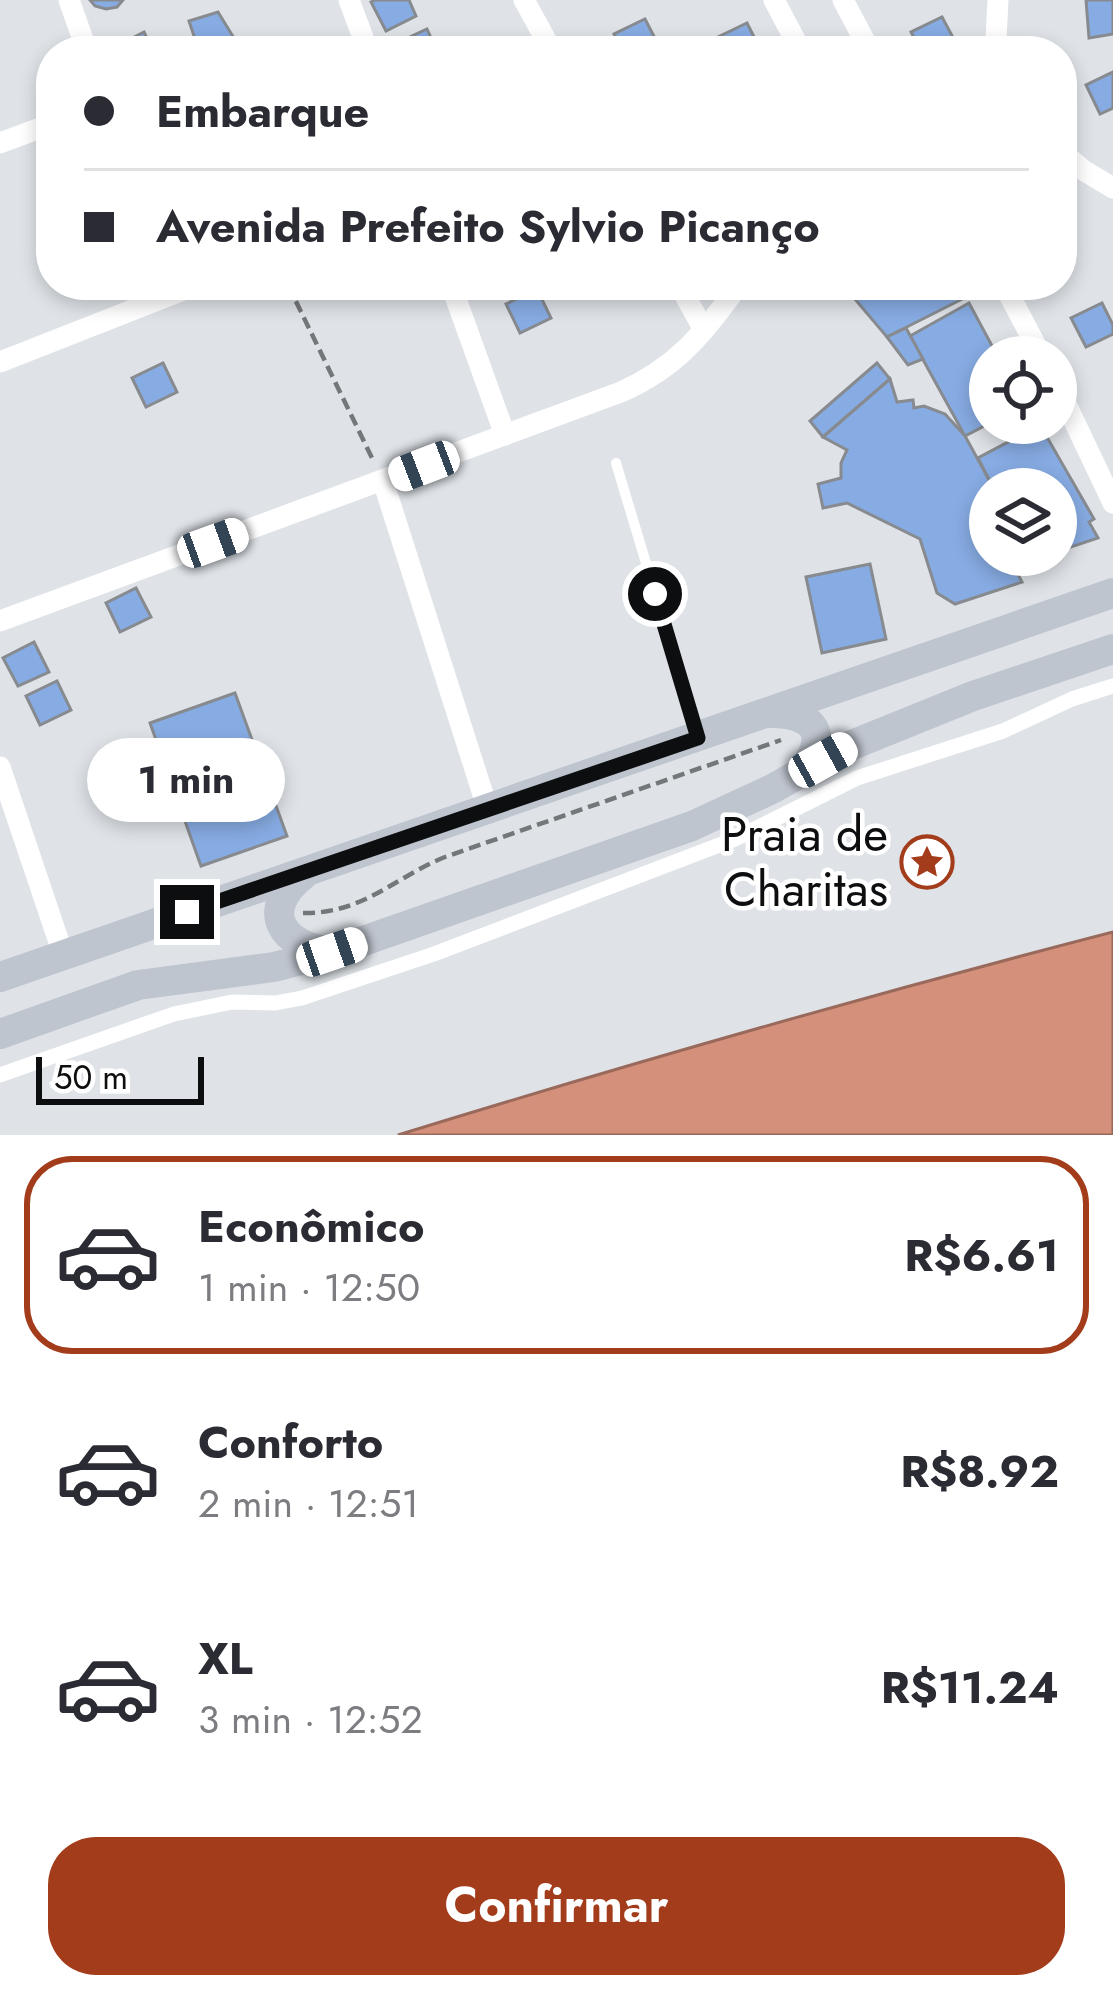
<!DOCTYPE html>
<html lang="pt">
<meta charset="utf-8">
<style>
body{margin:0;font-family:Jost,sans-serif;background:#f2f2f3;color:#2b2b33;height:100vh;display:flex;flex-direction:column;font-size:45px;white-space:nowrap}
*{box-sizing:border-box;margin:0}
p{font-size:39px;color:#7c7c81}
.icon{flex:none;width:66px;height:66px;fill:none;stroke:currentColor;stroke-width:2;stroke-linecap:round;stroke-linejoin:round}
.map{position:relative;height:1135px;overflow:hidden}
.sheet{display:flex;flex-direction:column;background:#fff;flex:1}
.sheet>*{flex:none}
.banner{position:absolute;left:36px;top:36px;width:1041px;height:264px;border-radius:48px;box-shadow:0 6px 18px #0003;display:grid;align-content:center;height:264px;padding:0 48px;background:#fff}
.buttons{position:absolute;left:969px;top:336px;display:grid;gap:24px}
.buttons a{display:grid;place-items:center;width:108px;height:108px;border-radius:50%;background:#fff;box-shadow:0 6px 18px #0003;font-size:60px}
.scale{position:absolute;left:36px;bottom:30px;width:168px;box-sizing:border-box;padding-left:12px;border:6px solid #0d0e10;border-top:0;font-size:33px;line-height:42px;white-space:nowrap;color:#0d0e10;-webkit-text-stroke:9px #fff;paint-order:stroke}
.end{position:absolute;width:54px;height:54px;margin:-27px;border:15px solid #0d0e10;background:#fff;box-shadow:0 0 0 6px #fff}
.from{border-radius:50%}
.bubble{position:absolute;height:84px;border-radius:42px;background:#fff;box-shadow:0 6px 18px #0003;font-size:39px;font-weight:700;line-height:84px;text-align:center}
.car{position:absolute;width:36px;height:72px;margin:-36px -18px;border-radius:15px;box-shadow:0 0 9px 3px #0007;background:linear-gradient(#fff 24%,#345 0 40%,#fff 0 76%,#345 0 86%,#fff 0)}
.banner b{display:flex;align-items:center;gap:42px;height:114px;font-size:45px}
.banner b+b{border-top:3px solid #e1e1e2}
.banner i{width:30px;height:30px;background:#2b2b33}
ul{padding:21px 0 0;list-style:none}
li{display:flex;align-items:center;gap:36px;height:198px;margin:0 24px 18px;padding:0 24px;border:6px solid transparent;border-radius:48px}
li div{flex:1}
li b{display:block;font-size:45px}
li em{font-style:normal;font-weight:700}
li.on{border-color:#a33c1a}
li>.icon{width:108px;height:108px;stroke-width:1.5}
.button{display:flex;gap:24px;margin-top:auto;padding:24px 48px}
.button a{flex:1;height:138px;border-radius:48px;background:#a33c1a;color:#fff;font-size:48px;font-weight:700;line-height:138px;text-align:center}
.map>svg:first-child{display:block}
</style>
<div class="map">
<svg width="1113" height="1135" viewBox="0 0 1113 1135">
<rect width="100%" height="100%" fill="#dfe3e8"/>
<!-- water -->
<path fill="#d5907b" stroke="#99695b" stroke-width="3" d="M1113 932V1135H398C635 1062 873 994 1113 932Z"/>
<!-- building -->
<g fill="#87ace3" stroke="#878b90" stroke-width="3">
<polygon points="90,0 123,0 117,7 106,9 95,6"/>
<polygon points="375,0 409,0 416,16 386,31 371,2"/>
<polygon points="1086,0 1113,0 1113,34 1089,38"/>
<polygon points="218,12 237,43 210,51 199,51 189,21"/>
<polygon points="942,17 957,45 945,51 921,51 911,32"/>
<polygon points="645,19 660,48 654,51 622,51 614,34"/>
<polygon points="747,23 761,51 722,51 716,38"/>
<polygon points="427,29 437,51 399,51 395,44"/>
<polygon points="144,32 153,51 115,51 113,48"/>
<polygon points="334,39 340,51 309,51"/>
<polygon points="1062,54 1074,79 1062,85"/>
<polygon points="1113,72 1113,108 1100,114 1086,85"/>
<polygon points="843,285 976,285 980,290 887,337"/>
<polygon points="537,289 551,318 520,333 506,304"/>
<polygon points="969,303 998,357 990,357 990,423 965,436 910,336"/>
<polygon points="1102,303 1113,325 1113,334 1086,347 1071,318"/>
<polygon points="906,328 923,359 908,365 887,337"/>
<polygon points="163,363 177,392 146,407 132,378"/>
<polygon points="877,363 890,379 823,437 810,421"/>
<polygon points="890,379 897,402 913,400 914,408 924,406 945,414 965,436 994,489 990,489 990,555 1008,555 1022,582 955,604 937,593 920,539 847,503 823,508 818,484 841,478 841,463 847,450 823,437"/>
<polygon points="1040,425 1094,519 1089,522 1098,538 1056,552 1056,489 994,489 978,458"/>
<polygon points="870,564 886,639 822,653 806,577"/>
<polygon points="136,588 151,617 120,632 106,603"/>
<polygon points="34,642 49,672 18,686 3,658"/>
<polygon points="57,681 71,710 40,725 26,696"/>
<polygon points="235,693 287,836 201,866 150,723"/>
</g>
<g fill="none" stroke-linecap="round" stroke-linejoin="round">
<!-- path -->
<g stroke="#74777a" stroke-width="4.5" stroke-dasharray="12 6" stroke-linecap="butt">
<polyline points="288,285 373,460"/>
<path d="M303 913C363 914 395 877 445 857L781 740"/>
</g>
<!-- service -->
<polyline stroke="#fff" stroke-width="10" points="616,463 696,730"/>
<!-- pedestrian -->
<polyline stroke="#fff" stroke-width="15" points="0,1075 174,1014 232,1002 275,1003 302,998 434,954 735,839 857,778 1003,731 1072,699 1113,686"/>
<!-- minor -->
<g stroke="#fff" stroke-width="21">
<polyline points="69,0 87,51"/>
<polyline points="349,0 368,51"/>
<polyline points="524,0 552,51"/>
<polyline points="774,0 801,51"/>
<polyline points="843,0 870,51"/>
<polyline points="998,0 996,40 998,51"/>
<polyline points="0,143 51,124"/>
<polyline points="1062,152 1083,170 1113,188"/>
<polyline points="451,285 505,435"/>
<polyline points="679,285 704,330"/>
<polyline points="1004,285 1042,357"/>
<polyline points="0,362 196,285"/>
<polyline points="1056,383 1113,503"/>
<polyline points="383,481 488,810"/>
<path d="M0 621 621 392C679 366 702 334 739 285"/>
<polyline points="0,767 63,954"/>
</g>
<!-- secondary -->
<g stroke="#bfc5cf" stroke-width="30">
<path d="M769 713C816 712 832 737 799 774"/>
<path d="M303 875C258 911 282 947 332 952"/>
<polyline points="0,977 1113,593"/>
<polyline points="0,1034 138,985 274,967 332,952 692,826 772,789 847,747 973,696 1113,649"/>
</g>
</g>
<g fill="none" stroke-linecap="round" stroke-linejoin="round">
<!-- route -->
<polyline stroke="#0d0e10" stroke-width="15" points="187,912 698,738 655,594"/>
</g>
<!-- icons -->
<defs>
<g id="sight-ring" transform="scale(2.7)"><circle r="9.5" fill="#fff" stroke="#a33c1a" stroke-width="1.5"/><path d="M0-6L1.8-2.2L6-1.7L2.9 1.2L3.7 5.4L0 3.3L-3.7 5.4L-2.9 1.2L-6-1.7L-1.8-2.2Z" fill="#a33c1a"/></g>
</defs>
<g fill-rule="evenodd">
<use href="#sight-ring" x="927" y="862"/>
</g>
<g text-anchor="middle" stroke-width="9" stroke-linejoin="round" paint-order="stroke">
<!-- poi labels -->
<g font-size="48" fill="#0d0e10" stroke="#fff" text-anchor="end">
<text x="888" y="851">Praia de<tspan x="888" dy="55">Charitas</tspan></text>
</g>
</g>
</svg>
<div class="buttons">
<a><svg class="icon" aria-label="locate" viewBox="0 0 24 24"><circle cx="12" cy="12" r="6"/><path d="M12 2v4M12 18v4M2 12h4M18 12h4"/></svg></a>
<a><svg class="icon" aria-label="layers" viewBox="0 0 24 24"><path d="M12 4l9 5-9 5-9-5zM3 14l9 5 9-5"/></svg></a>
</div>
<div class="scale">50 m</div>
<i class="end from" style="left:655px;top:594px"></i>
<i class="end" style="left:187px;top:912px"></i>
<div class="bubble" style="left:87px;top:738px;width:198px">1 min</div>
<i class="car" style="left:424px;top:466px;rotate:249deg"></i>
<i class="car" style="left:213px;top:543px;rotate:70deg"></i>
<i class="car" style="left:823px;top:760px;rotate:61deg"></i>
<i class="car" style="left:332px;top:952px;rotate:71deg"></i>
<div class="banner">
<b><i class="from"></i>Embarque</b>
<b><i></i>Avenida Prefeito Sylvio Picanço</b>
</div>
</div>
<section class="sheet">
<ul>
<li class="on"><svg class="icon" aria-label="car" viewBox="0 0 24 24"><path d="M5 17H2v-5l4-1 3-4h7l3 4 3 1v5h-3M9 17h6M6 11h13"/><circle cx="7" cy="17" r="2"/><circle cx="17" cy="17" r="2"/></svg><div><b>Econômico</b><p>1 min · 12:50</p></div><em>R$6.61</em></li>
<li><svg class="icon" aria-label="car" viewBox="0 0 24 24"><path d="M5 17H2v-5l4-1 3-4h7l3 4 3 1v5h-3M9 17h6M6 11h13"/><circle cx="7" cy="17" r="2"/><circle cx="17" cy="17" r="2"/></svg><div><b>Conforto</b><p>2 min · 12:51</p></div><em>R$8.92</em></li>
<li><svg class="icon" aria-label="car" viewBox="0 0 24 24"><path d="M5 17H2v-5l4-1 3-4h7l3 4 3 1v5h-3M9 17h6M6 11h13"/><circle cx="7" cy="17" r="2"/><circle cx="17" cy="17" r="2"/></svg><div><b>XL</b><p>3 min · 12:52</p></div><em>R$11.24</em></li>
</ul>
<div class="button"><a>Confirmar</a></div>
</section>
